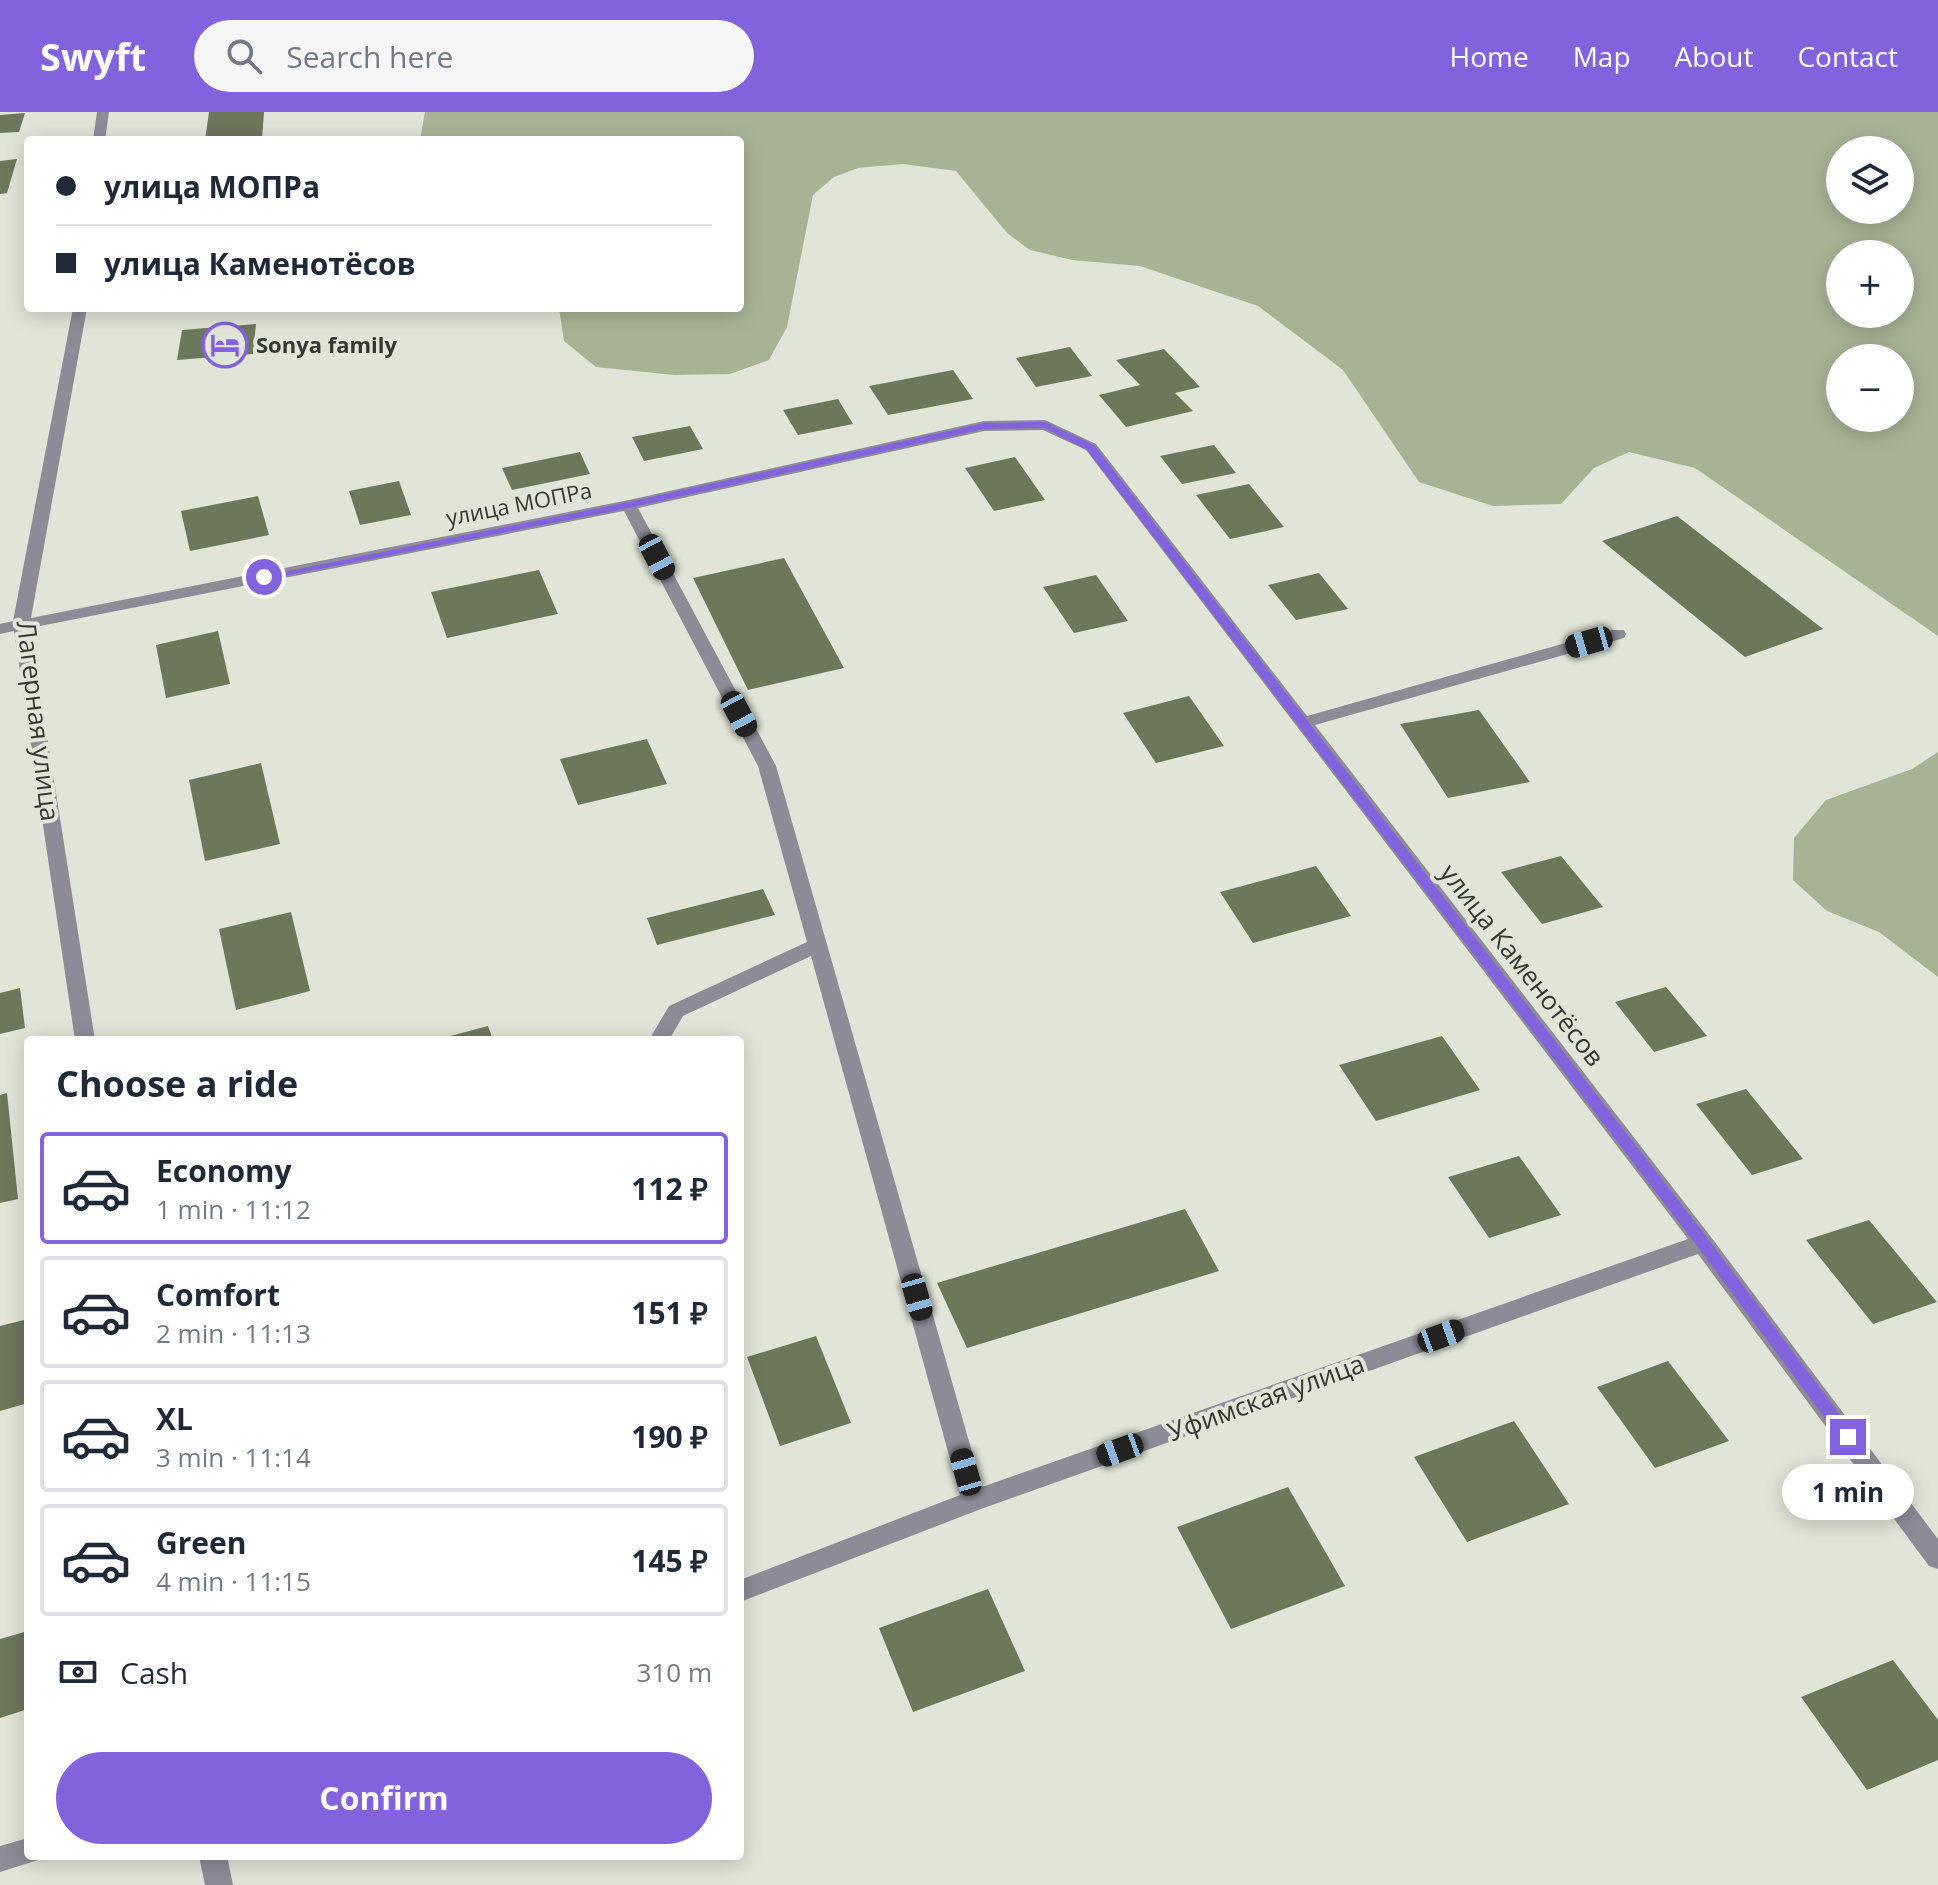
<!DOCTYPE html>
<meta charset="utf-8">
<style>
body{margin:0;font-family:"Open Sans",sans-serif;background:#f6f6f7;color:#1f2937;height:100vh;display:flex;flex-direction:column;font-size:30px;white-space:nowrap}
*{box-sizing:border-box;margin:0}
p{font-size:26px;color:#747a83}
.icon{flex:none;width:44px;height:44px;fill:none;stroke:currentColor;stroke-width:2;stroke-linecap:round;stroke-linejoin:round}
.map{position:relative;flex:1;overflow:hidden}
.side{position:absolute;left:24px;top:924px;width:720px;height:824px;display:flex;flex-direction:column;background:#fff;border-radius:8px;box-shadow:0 4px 20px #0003}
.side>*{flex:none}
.top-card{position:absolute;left:24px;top:24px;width:720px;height:176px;border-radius:8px;box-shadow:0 4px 20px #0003;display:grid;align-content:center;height:176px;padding:0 32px;background:#fff}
.tools{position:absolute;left:1826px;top:24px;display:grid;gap:16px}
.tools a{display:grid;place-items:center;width:88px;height:88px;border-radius:50%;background:#fff;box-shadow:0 4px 20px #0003;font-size:40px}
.end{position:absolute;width:36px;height:36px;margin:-18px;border:10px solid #8362dd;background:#fff;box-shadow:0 0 0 4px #fff}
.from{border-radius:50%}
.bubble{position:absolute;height:56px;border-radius:28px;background:#fff;box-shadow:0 4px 20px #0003;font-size:26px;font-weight:700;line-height:56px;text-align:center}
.car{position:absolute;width:24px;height:48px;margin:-24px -12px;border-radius:10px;box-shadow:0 0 6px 2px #0007;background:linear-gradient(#222 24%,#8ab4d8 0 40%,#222 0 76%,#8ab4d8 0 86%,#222 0)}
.top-card b{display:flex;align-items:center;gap:28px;height:76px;font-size:30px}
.top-card b+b{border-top:2px solid #e0e1e3}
.top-card i{width:20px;height:20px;background:#1f2937}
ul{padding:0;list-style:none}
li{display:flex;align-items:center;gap:24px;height:112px;margin:0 16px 12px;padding:0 16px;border:4px solid #e0e1e3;border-radius:8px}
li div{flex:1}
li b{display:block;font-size:30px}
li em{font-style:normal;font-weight:700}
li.active{border-color:#8362dd}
li>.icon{width:72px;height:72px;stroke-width:1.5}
h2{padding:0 32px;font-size:36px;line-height:96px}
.pay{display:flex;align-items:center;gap:20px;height:88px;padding:0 32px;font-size:30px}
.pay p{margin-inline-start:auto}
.button{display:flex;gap:16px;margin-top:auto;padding:16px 32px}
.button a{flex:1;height:92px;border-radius:48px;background:#8362dd;color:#fff;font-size:32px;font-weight:700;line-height:92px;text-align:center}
header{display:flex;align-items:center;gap:48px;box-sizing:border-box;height:112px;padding:0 40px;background:#8362dd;color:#fff}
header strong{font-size:38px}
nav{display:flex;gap:44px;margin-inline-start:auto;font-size:28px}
.search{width:560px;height:72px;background:#f6f6f7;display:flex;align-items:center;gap:20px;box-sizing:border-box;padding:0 28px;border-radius:44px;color:#747a83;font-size:30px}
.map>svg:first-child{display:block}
</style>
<header>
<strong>Swyft</strong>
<div class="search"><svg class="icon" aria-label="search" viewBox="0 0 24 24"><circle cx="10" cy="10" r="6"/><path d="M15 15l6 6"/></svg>Search here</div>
<nav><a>Home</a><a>Map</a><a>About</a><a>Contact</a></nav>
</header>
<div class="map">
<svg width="1938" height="1773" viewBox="0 0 1938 1773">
<rect width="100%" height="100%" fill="#e0e5d7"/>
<!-- forest -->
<g fill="#a8b396" fill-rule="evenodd">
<path d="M425 0H1938V524L1695 356 1629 340 1594 356 1561 392 1493 394 1419 370 1343 258 1258 194 1140 154 1072 148 1030 138 1007 121 956 59 903 52 858 56 834 65 813 83 787 215 769 248 730 262 674 263 596 255 564 229 559 196H740V28H420ZM1840 38H1900V98H1840ZM1900 142V202H1840V142ZM1840 246H1900V306H1840Z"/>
<polygon points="1938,640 1938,865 1879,820 1827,799 1793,768 1794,726 1826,688 1912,657"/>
</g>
<!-- building -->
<g fill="#6d775c">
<polygon points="209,0 264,0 262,28 205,28"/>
<polygon points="25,1 19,20 0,21 0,3"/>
<polygon points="17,47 7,81 0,82 0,49"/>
<polygon points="256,212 253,242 177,248 182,218"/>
<polygon points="1070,235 1092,264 1036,275 1016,246"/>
<polygon points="1164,237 1200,275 1175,281 1193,299 1126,315 1099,283 1140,273 1116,248"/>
<polygon points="953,258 973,287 888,303 869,274"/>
<polygon points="838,287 853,312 798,323 783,298"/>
<polygon points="690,314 703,337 644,349 632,325"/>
<polygon points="1214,333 1236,361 1182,372 1160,344"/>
<polygon points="580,340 590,362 512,378 502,356"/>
<polygon points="1015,345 1045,388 994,399 965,356"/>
<polygon points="399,369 411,403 360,413 349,379"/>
<polygon points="1249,372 1284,415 1230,427 1196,383"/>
<polygon points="258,384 269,423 190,439 181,399"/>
<polygon points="1677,404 1823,517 1745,545 1602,429"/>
<polygon points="784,446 844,556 748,578 693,466"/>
<polygon points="539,458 558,502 447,526 431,480"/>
<polygon points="1319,461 1348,497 1296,508 1268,473"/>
<polygon points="1096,463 1128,509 1074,521 1043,475"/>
<polygon points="218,519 230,572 166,586 156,533"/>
<polygon points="1189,584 1224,634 1156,651 1123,601"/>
<polygon points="1479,598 1530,670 1448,686 1400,612"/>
<polygon points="647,627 667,672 578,693 560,647"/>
<polygon points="261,651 280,732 205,749 189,668"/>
<polygon points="1561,744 1603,795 1542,812 1501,760"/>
<polygon points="1316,754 1351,804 1253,831 1220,780"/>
<polygon points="763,777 775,803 657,833 647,806"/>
<polygon points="291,800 310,879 236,898 219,817"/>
<polygon points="1666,875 1707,924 1654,940 1615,890"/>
<polygon points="20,876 25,916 0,922 0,881"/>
<polygon points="488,914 493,928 439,928 439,927"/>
<polygon points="1442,924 1480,978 1376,1009 1339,953"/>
<polygon points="1746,977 1803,1047 1752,1063 1696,992"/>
<polygon points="7,981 18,1087 0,1091 0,983"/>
<polygon points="1519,1044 1561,1103 1489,1126 1448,1065"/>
<polygon points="1185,1097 1219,1159 967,1236 937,1171"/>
<polygon points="1869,1108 1937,1190 1873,1212 1806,1128"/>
<polygon points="28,1207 28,1291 0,1299 0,1214"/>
<polygon points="816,1224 851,1311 780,1334 747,1245"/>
<polygon points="1668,1249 1729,1329 1655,1356 1597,1275"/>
<polygon points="1514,1309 1569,1392 1467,1430 1414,1345"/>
<polygon points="1288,1375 1345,1474 1231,1517 1177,1415"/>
<polygon points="988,1477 1025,1559 913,1600 879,1516"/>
<polygon points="28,1519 28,1597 0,1606 0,1527"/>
<polygon points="1893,1548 1938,1608 1938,1648 1867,1678 1801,1585"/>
</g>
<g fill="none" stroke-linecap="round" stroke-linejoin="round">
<!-- minor -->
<g fill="#8d8b98" fill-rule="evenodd">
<polygon points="97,0 109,0 105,28 93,28"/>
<path d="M73 196H87L31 506 629 388 984 309 1045 308 1096 332 1307 604 1612 518H1624L1626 522 1624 526 1315 613 1711 1125 1938 1427V1457L1929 1454 1698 1142 981 1397 740 1490V1468L960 1383 811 844 683 904 669 928H649L669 894 807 830 758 654 624 399 30 516 95 928H75L14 519 0 522V512L13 509ZM1043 318 1086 338 1688 1127 982 1375 776 654 638 396 984 319Z"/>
<polygon points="28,1726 28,1744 40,1744 38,1748 0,1760 0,1734"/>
<polygon points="199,1744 227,1744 233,1773 205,1773"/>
</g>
</g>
<!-- route -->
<polygon fill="#8362dd" points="1045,310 1094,333 1708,1127 1853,1320 1853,1329 1842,1329 1698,1135 1087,338 1044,316 984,317 629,396 264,468 259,465 629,390 984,311"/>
<!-- icons -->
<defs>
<g id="hotel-ring" transform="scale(2.3)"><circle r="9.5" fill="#e0e5d7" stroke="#8362dd" stroke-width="1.5"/><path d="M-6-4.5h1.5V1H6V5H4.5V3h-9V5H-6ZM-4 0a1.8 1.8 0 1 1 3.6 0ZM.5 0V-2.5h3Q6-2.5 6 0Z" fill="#8362dd"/></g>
</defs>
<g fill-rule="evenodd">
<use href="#hotel-ring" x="225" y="233"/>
</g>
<g text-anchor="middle" stroke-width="8" stroke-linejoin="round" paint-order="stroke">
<!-- far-poi labels -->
<g font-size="22" font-weight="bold" fill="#363832" stroke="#e0e5d7" text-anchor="start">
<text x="256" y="241">Sonya family</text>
</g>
<!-- far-street labels -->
<g font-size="22" fill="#363832" stroke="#e0e5d7">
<text transform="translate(519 392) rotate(-11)" y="8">улица МОПРа</text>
</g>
<!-- street labels -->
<g font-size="26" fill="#363832" stroke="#e0e5d7">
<text transform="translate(38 609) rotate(83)" y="9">Лагерная улица</text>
<text transform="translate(1522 853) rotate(52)" y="9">улица Каменотёсов</text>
<text transform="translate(1266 1286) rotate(-20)" y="9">Уфимская улица</text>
</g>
</g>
</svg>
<div class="tools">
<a><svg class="icon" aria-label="layers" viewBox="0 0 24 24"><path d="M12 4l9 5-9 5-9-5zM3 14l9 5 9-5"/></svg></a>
<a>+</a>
<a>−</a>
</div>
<i class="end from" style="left:264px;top:465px"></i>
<i class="end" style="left:1848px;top:1325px"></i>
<div class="bubble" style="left:1782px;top:1352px;width:132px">1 min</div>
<i class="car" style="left:657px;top:445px;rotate:152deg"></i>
<i class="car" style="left:1589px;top:530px;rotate:254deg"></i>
<i class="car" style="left:739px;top:602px;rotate:152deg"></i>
<i class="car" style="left:917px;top:1185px;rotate:164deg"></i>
<i class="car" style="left:1441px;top:1224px;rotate:70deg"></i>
<i class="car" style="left:1120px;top:1338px;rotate:250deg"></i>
<i class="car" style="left:966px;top:1360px;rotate:344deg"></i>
<div class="top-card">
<b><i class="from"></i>улица МОПРа</b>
<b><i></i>улица Каменотёсов</b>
</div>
<section class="side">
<h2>Choose a ride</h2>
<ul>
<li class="active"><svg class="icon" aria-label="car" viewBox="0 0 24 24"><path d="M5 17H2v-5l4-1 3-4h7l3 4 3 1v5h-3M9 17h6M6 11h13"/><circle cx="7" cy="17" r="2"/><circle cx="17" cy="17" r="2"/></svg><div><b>Economy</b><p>1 min · 11:12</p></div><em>112 ₽</em></li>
<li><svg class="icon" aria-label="car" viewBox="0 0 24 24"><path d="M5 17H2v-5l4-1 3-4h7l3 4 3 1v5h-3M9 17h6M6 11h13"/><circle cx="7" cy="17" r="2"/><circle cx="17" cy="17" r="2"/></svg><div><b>Comfort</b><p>2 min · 11:13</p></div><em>151 ₽</em></li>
<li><svg class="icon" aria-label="car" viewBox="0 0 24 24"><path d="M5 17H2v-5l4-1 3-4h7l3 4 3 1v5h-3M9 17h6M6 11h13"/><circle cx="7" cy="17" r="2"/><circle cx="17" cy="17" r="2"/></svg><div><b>XL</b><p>3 min · 11:14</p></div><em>190 ₽</em></li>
<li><svg class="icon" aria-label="car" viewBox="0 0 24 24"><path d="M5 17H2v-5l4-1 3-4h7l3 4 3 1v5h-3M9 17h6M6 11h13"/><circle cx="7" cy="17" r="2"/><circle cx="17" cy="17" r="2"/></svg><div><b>Green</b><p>4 min · 11:15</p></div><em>145 ₽</em></li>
</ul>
<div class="pay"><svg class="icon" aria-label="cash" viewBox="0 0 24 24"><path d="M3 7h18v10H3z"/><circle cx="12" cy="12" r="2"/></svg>Cash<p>310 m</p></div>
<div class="button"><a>Confirm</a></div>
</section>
</div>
